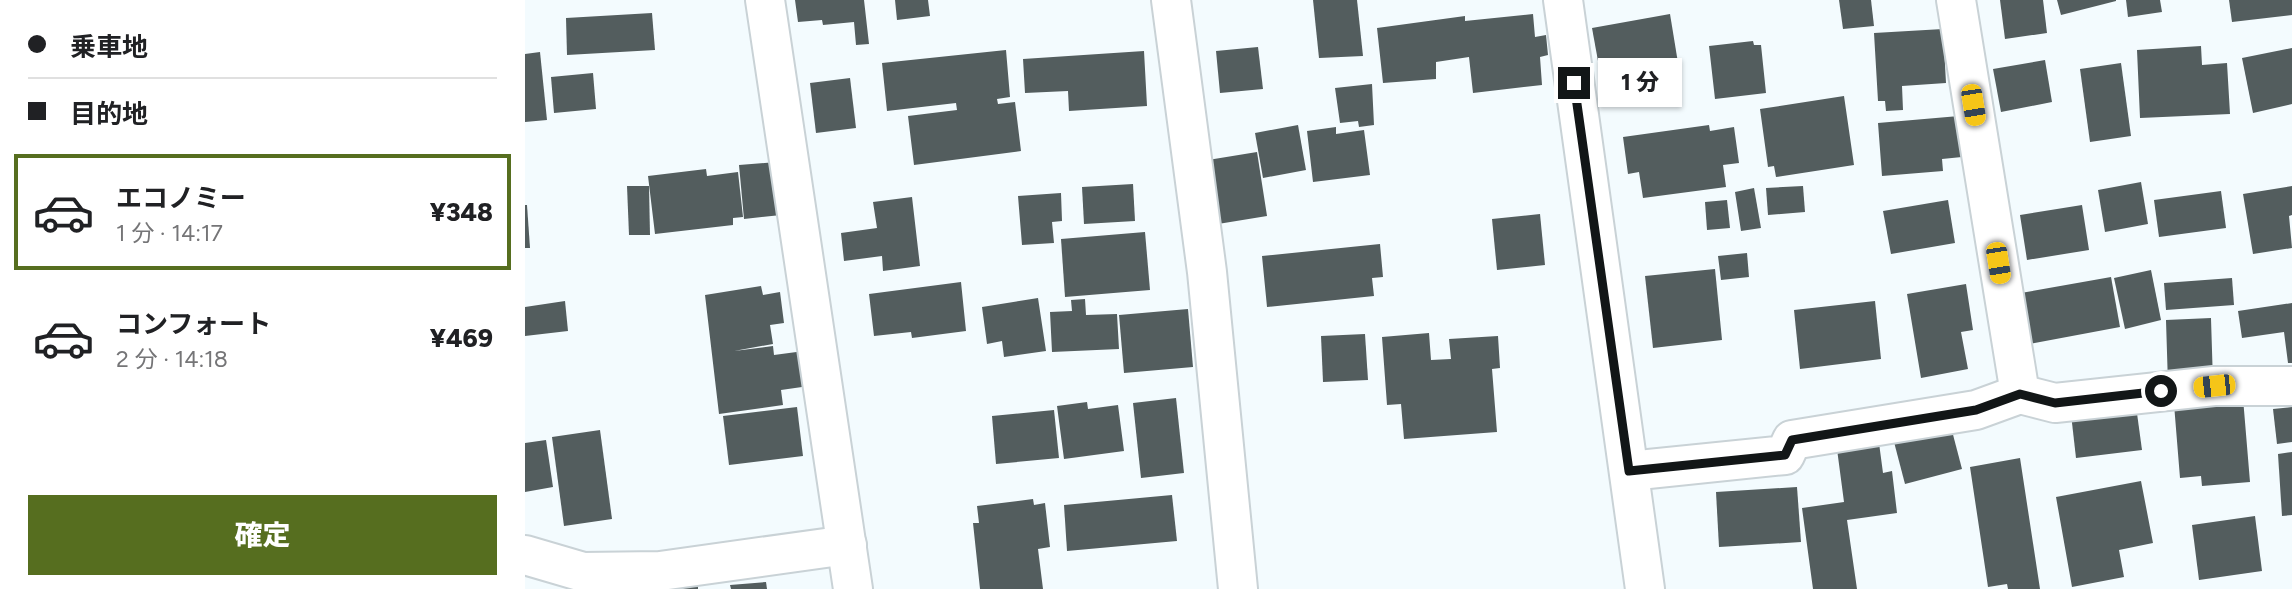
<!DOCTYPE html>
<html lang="ja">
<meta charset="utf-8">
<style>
body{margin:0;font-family:Figtree,"Noto Sans JP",sans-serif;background:#f2f2f2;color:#202124;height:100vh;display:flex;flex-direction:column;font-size:26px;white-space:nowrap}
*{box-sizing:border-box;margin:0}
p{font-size:23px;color:#757577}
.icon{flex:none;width:38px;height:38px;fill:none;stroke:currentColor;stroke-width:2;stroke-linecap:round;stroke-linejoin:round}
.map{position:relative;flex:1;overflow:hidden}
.sheet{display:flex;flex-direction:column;background:#fff;width:525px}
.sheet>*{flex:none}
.top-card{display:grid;align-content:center;height:154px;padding:0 28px;background:#fff}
.end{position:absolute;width:32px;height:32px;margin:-16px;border:9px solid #121617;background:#fff;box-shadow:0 0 0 4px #fff}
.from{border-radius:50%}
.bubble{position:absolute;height:49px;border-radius:0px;background:#fff;box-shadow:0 2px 5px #0004;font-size:23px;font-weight:800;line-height:49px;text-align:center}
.car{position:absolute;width:21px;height:42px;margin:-21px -10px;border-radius:9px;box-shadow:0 0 5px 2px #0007;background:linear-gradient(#f5c518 24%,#345 0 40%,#f5c518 0 76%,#345 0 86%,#f5c518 0)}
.top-card b{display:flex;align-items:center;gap:24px;height:66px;font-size:26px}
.top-card b+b{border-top:2px solid #e0e0e0}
.top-card i{width:18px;height:18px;background:#202124}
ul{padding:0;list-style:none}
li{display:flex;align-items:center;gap:21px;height:116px;margin:0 14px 10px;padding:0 14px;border:4px solid transparent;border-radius:0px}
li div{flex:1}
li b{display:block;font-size:26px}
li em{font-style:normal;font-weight:800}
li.on{border-color:#566e1f}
li>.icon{width:63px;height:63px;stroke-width:1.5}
.cta{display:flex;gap:14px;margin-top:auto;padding:14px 28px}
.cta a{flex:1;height:80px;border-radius:0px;background:#566e1f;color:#fff;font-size:28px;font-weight:800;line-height:80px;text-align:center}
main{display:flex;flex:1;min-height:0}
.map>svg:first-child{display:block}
</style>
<main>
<section class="sheet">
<div class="top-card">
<b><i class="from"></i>乗車地</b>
<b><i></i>目的地</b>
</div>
<ul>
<li class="on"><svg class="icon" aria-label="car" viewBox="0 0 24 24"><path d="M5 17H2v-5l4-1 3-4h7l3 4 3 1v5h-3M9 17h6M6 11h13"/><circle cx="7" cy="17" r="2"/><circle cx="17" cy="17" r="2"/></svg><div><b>エコノミー</b><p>1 分 · 14:17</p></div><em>¥348</em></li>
<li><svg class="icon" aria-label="car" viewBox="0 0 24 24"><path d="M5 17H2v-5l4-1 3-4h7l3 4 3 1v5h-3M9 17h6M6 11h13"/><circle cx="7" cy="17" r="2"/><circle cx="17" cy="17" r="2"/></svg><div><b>コンフォート</b><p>2 分 · 14:18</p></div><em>¥469</em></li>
</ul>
<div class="cta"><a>確定</a></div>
</section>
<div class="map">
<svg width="1767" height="589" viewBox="0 0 1767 589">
<rect width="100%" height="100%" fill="#f3fbfe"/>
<!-- building -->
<g fill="#535d5e">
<polygon points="270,0 339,0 344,44 331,45 329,22 298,25 297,20 273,22"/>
<polygon points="370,0 403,0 405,16 372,20"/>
<polygon points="788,0 832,0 838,56 794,58"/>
<polygon points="1314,0 1346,0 1349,26 1318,29"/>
<polygon points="1475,0 1518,0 1522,33 1480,39"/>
<polygon points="1532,0 1591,0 1591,1 1536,15"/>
<polygon points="1601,0 1635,0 1637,12 1603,17"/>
<polygon points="1704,0 1767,0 1767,15 1707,22"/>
<polygon points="127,13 130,50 42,55 41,18"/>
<polygon points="1008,14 1010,37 1021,35 1023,55 1015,57 1017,85 948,93 944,57 911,62 911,79 858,83 852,28 940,16 940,21"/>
<polygon points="1145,14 1154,69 1077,83 1067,28"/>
<polygon points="1418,29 1421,83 1377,86 1378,110 1361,111 1360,101 1353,101 1349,33"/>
<polygon points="1228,41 1229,45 1236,45 1241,93 1190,99 1184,46"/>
<polygon points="1676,46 1677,65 1702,63 1705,114 1615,118 1612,50"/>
<polygon points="733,47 738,89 695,93 691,51"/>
<polygon points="1767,48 1767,104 1728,113 1717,58"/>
<polygon points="481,50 485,97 472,99 473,104 490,102 496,151 389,165 383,116 432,110 431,103 362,111 357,63"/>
<polygon points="619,51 622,106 544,111 543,91 500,93 498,59"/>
<polygon points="15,52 22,120 0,122 0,54"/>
<polygon points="1520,60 1527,102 1476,112 1468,69"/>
<polygon points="1596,63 1606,136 1565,142 1555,69"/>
<polygon points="68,73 71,109 29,113 26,77"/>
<polygon points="325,78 331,128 291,133 285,83"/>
<polygon points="847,84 849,125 834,127 833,121 815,123 810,88"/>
<polygon points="1319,96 1329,165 1251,177 1249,166 1243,167 1235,109"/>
<polygon points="1434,116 1437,157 1417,159 1418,171 1357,176 1353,123"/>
<polygon points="773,125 781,170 738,178 730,133"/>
<polygon points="1184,125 1185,131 1209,127 1214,163 1198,165 1201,187 1118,198 1114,172 1103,174 1098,137"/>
<polygon points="811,127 811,134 839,130 845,175 788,182 782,131"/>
<polygon points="732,152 742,216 693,224 683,160"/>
<polygon points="251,162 256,215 219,219 214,165"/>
<polygon points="181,169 182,176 213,172 218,217 208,218 208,225 130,234 123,176"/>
<polygon points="1616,182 1623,224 1580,232 1573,190"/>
<polygon points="608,184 610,221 559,224 557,187"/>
<polygon points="102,186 124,186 125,235 104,235"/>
<polygon points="1278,186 1280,212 1243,215 1241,188"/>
<polygon points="1767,186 1767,215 1764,216 1767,248 1728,254 1718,194"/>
<polygon points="1229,188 1236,228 1216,231 1210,192"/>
<polygon points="1696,191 1701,228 1634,237 1629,200"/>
<polygon points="536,193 537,221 527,222 529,243 497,245 493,196"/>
<polygon points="387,197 395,266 358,271 357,256 319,261 316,233 352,228 348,202"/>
<polygon points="1202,200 1205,228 1182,230 1180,202"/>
<polygon points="1423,200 1430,243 1366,254 1358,211"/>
<polygon points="0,205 2,205 5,248 0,248"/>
<polygon points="1557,205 1564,250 1502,260 1495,215"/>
<polygon points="1015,214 1020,265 972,270 967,219"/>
<polygon points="620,232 625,290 540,297 536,239"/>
<polygon points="855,244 858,277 847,278 849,296 742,307 737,256"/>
<polygon points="1222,253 1224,277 1196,280 1193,256"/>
<polygon points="1190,269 1197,340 1128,348 1120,276"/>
<polygon points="1626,270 1636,320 1600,329 1589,278"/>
<polygon points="1586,277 1595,327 1499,345 1490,294"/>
<polygon points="1707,278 1709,305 1641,310 1639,283"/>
<polygon points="436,282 441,331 387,338 386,332 349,336 344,294"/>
<polygon points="1441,284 1448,330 1436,332 1443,369 1396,378 1382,294"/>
<polygon points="236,286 238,295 255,292 259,323 245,325 248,344 209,351 248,346 249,355 279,351 284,386 256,390 258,405 194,414 180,295"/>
<polygon points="513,298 521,351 479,357 477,341 462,344 457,307"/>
<polygon points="560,299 561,315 592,314 594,349 527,352 525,312 547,311 546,300"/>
<polygon points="40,301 43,331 0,336 0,307"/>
<polygon points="1350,301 1356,359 1275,369 1269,310"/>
<polygon points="1767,303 1767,363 1763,363 1759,332 1717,338 1713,311"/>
<polygon points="663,309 668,367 599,373 594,315"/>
<polygon points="1686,318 1688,383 1643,385 1641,320"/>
<polygon points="904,333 906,360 926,359 924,339 973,336 975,368 967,369 972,432 879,439 876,404 862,405 857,337"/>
<polygon points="840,334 843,380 798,382 796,336"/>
<polygon points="651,398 659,473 616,478 608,403"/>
<polygon points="1718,398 1725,482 1677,486 1676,476 1655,478 1649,404"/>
<polygon points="562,402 563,409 593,405 599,451 539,459 532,406"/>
<polygon points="1611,406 1617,450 1551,458 1546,414"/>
<polygon points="272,407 278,456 204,465 198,416"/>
<polygon points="1767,407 1767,442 1752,444 1748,409"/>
<polygon points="529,410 534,458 471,464 467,416"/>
<polygon points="1426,427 1437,469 1380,484 1369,442"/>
<polygon points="1352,428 1358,473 1367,471 1372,513 1322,520 1332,589 1288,589 1277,508 1319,502 1310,434"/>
<polygon points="75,430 87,519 39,526 27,437"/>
<polygon points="21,440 28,487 0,492 0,443"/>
<polygon points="1767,452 1767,515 1757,516 1753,454"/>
<polygon points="1495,458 1515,589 1483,589 1482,584 1463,587 1445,467"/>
<polygon points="1616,481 1628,543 1594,550 1599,577 1547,587 1531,497"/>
<polygon points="1272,487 1276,542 1194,547 1191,492"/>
<polygon points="647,495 652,541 542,551 539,505"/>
<polygon points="508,499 509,505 520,503 525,547 513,549 518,589 455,589 448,523 454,523 452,506"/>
<polygon points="1730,516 1737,571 1674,580 1667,525"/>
<polygon points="241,582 242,589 206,589 205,585"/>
<polygon points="173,584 173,589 148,589 148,587"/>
</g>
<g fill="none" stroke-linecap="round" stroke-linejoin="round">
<!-- minor casing -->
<g stroke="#c9d2d6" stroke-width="42">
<g id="minor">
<polyline points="240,0 328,589"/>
<polyline points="646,0 682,272 713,589"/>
<polyline points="1038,0 1120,589"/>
<polyline points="1431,0 1495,394 1530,403 1689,386 1767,386"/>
<polyline points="1104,471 1260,455 1267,440 1451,410 1495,394"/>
<polyline points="0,555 58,572 135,571 322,545"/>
</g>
</g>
<!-- minor -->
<use href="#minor" stroke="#fff" stroke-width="38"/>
</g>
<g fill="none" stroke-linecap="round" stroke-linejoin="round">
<!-- route -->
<polyline stroke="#121617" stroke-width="9" points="1049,83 1104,471 1260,455 1267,440 1451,410 1495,394 1530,403 1636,391"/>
</g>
</svg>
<i class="end from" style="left:1636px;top:391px"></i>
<i class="end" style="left:1049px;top:83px"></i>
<div class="bubble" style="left:1073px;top:58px;width:84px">1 分</div>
<i class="car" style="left:1448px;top:105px;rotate:171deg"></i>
<i class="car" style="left:1473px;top:263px;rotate:171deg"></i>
<i class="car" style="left:1689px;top:386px;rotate:264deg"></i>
</div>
</main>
